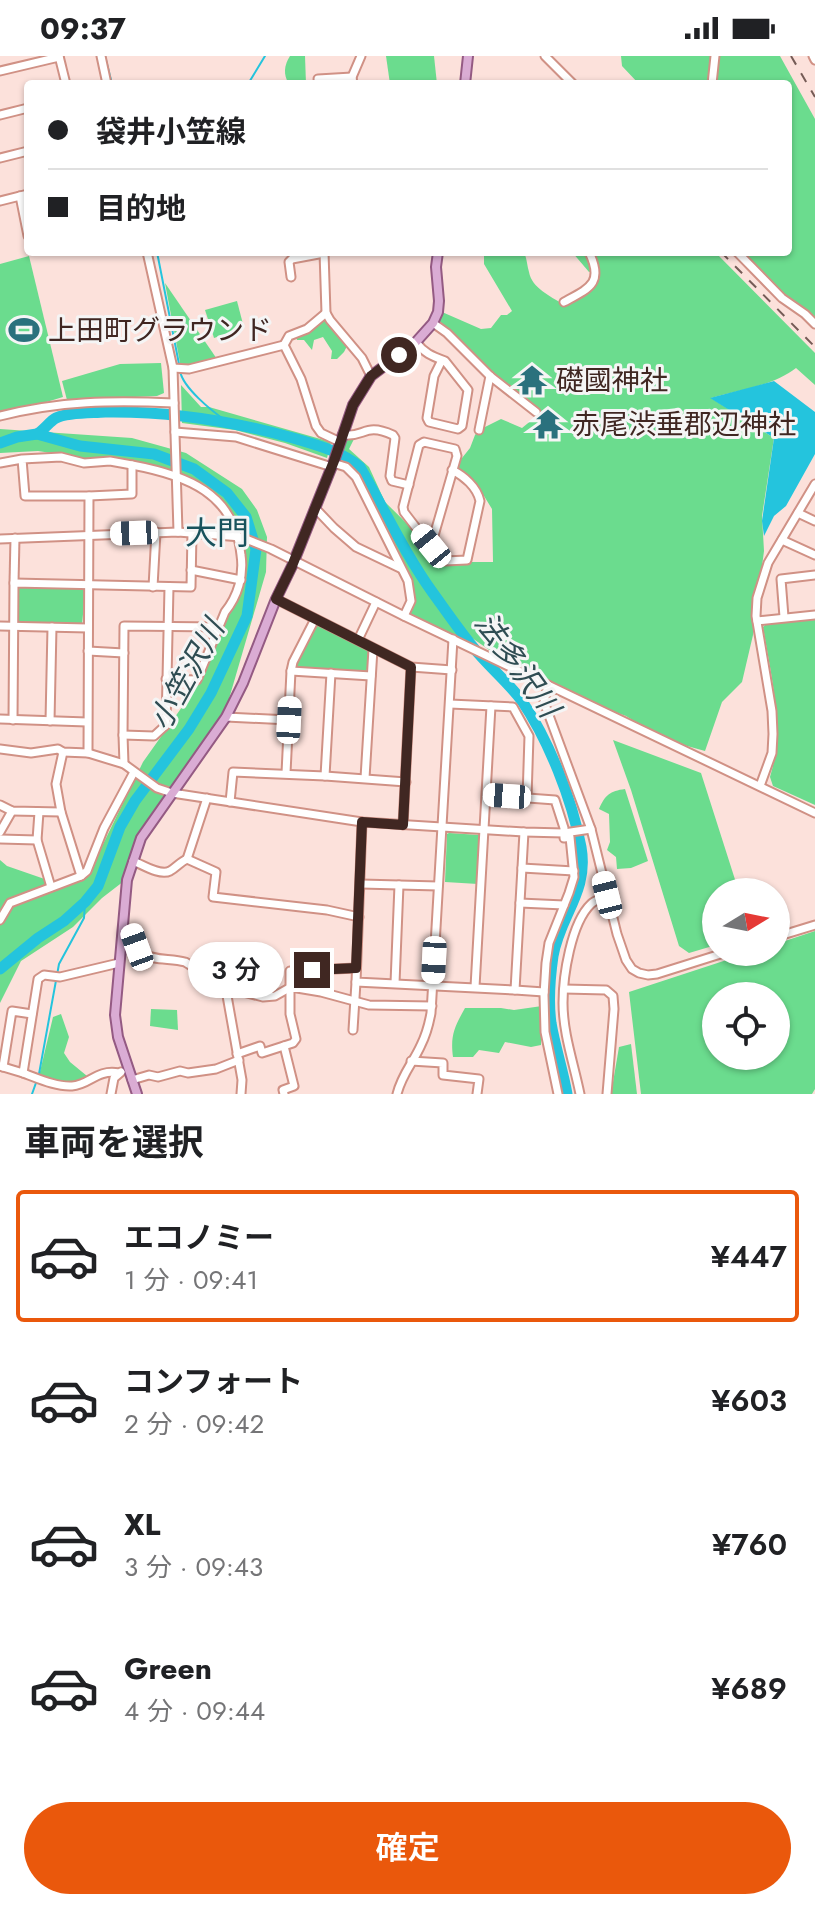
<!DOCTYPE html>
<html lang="ja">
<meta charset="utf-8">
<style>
body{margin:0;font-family:Jost,"Noto Sans JP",sans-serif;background:#f2f2f2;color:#202124;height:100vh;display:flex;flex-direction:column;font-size:30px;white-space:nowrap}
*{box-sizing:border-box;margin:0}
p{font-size:26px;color:#757577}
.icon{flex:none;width:44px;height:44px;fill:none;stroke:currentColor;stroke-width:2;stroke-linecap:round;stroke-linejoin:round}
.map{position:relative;height:1038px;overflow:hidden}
.panel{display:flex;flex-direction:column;background:#fff;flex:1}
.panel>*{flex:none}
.top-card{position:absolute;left:24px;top:24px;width:768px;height:176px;border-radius:8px;box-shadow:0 2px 6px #0004;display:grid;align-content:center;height:176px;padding:0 24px;background:#fff}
.needle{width:52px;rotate:80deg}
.controls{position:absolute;left:702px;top:822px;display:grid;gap:16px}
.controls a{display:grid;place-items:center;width:88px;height:88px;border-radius:50%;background:#fff;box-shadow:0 2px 6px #0004;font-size:40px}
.end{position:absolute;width:36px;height:36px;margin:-18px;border:10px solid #402722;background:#fff;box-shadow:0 0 0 4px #fff}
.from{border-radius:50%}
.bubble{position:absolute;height:56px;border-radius:28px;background:#fff;box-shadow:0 2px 6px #0004;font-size:26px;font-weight:600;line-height:56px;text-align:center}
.car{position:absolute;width:24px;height:48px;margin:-24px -12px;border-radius:10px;box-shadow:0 0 6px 2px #0007;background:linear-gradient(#fff 24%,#345 0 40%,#fff 0 76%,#345 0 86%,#fff 0)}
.top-card b{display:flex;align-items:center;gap:28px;height:76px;font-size:30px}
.top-card b+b{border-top:2px solid #e0e0e0}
.top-card i{width:20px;height:20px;background:#202124}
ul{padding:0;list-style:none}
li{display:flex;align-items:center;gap:24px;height:132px;margin:0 16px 12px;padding:0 8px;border:4px solid transparent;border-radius:8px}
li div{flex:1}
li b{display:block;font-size:30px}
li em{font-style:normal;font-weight:600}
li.on{border-color:#ea580c}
li>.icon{width:72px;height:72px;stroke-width:1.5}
h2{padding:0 24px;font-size:36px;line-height:96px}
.primary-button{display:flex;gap:16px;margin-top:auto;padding:16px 24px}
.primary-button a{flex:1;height:92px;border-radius:48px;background:#ea580c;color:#fff;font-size:32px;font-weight:600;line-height:92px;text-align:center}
.status{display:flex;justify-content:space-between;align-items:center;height:56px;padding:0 40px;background:#fff;direction:ltr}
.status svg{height:22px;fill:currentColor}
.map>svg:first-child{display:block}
</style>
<div class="status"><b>09:37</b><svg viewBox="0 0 49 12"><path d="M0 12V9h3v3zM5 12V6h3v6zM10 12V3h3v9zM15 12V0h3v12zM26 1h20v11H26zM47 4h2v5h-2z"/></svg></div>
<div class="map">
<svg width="815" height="1038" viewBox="0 0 815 1038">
<rect width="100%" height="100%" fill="#fce1db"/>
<!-- green -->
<g fill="#6bdc8e" fill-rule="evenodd">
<path d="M290 0H305L306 28H289C283 19 284 9 290 0Z"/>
<polygon points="386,0 434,0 437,28 390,28"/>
<polygon points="621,0 780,0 815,63 815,268 774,235 737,196 788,196 788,28 639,28 622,10"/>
<path d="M484 196H524C527 203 527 209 529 216 532 232 550 240 563 248L594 226 593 215 589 216 572 196H715L815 297V329L796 312C773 330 739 334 711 342L774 382 762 460 764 495 753 579 742 626 722 646 705 695 662 683 626 660 571 640 520 615 472 582 464 586 404 560 411 545 409 527 356 421 333 407 345 384 354 383 349 393 369 411 385 446 446 506H493L492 453 484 440 458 411V407L470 392 475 379 479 374 501 363 522 372 538 359 490 320 434 264 442 256 481 273 491 272 501 259H507L512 255 484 208Z"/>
<polygon points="29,200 63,341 0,360 0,208"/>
<polygon points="165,227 219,306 181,312"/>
<polygon points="237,245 244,272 214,282 205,254"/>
<polygon points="325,262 337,279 342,282 347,290 344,296 337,303 331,303 332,295 323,281 314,284 312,294 304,284 297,284 296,280"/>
<polygon points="161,307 164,337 157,340 67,344 62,325 120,308"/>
<polygon points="181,329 201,351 209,351 331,386 327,402 285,387 235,374 182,367"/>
<polygon points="0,373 132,382 186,397 242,433 257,454 267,481 266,516 224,660 150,760 124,825 102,842 73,871 21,905 0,947 0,804 7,810 59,828 89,817 143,706 199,627 226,555 244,517 239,473 202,434 154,413 38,395 0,397"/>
<polygon points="20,531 83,533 85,536 82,569 19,567 18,534"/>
<path d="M815 564V749L773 730 770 721C785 672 771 620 763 571L766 568Z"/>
<polygon points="318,567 369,593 368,612 365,616 297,612 295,609 315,568"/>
<polygon points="613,684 701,717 739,836 716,836 716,889 689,897 679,890 631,734"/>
<path d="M625 733 648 805 631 812 617 813 616 801 607 794 610 786 609 758 599 753C605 739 610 735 625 733Z"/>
<polygon points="449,777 479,779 481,781 478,828 445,826 447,778"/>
<path d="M815 875V1033L812 1038H641L629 936 751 896H776V888ZM716 940H776V1000H716Z"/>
<path d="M542 950 541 989 531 991 505 986 499 997 479 994 473 1001H453C450 979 455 970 465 952H501L514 954Z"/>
<polygon points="151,953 177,954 178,974 150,970"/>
<polygon points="61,958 69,981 64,997 70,1006 87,1020 69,1030 39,1020 53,961"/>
<polygon points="631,988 637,1038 611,1038 619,991"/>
</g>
<!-- water -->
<polygon fill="#24c4dd" points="774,325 815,356 815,398 786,450 774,460 764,480 762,465 774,382 710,342"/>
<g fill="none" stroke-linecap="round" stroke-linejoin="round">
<!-- stream -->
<g stroke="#24c4dd" stroke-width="2">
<polyline points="105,0 112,28"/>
<polyline points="248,28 265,0"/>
<polyline points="157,196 179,308"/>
<path d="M180 315C183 332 212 355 226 365"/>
<polyline points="39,1018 59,908 84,862 85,846"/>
<polyline points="32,1038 37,1024"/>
</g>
<!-- river -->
<g stroke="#24c4dd" stroke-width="11">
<path d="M37 378C44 374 50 365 56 362 68 356 91 357 105 356 169 355 232 365 293 382 317 389 340 395 360 411 384 453 405 498 433 537 446 555 459 574 473 591 488 610 507 625 522 645 549 685 572 743 581 791 589 836 560 859 553 900 550 921 548 946 551 967 555 991 563 1014 567 1038"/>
<polyline points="0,387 17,381 37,378 80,390 154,398 194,413 227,437 246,461 256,493 247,560 211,637 189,673 135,745 120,771 98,830 85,846 64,865 38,882 0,913"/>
</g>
<!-- minor casing -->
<g stroke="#d09185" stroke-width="11">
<g id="minor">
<polyline points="59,0 66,28"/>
<polyline points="101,0 107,28"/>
<polyline points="545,0 573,28"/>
<polyline points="813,0 815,4"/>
<polyline points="0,15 59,1"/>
<polyline points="318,23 352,21"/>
<polyline points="353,28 352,21 361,0"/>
<polyline points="712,28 715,0"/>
<polyline points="0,59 28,52"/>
<polyline points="0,102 28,95"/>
<polyline points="20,140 28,180"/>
<polyline points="0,145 28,138"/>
<polyline points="147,196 173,312 178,476"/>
<polyline points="324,196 326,257 330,264 362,302 371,320"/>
<polyline points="737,196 782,242 805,258 815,268"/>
<polyline points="291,221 289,206 292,203 324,197"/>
<path d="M564 246C590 232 604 227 589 196"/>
<polyline points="326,257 307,273 289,280 284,289 301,323 316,370 321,377 340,386"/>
<polyline points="433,267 447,277 490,320 536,356"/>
<path d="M416 286C424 297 432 300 445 305L468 334 462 370 458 373 429 366 427 362 434 320 442 304"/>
<polyline points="173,312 189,313 284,289"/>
<path d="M0 360C60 345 112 344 174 347"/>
<polyline points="479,374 490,320"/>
<polyline points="175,376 236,381 332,411"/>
<path d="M342 379C365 382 364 366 393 379L395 382 390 420 392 425 409 429"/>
<polyline points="0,407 22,403 61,401 84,407 110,405 132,409 132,438 89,440 25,440 22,403"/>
<polyline points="333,407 346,411 356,421 408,525 411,545 404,560"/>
<path d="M132 409C186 419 235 437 241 499 244 519 238 540 225 556L197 624 166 623"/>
<polyline points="315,452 334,472 356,491 400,512"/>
<polyline points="798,457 815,465"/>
<polyline points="0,483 178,476 241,481 271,493 404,560 815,757"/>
<polyline points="782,484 815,499"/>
<path d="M431 490 457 400 455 393 424 386 419 389 403 451 404 456 437 499 445 505 467 504 480 445C477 431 464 420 452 414"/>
<polyline points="191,514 241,524"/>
<polyline points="14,527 15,482"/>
<polyline points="153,531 156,476"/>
<polyline points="276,543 411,611 452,614"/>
<polyline points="784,561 781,523 815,519"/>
<polyline points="757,565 815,559"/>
<polyline points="0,570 88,572"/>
<polyline points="358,584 376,546"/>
<polyline points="88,595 124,597"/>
<polyline points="291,615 371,620"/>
<polyline points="548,629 544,646 591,773 617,878 626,904 632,913 639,917 648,919 657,918 727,896"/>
<polyline points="450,648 513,651 529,680 527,742"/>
<polyline points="226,661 289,664"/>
<polyline points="0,663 87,666"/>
<polyline points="13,664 14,527 191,531 192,476"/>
<polyline points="50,665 52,571"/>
<polyline points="123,679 154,680 166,669 169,531"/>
<polyline points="0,693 31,697 58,693 63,696 88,697 124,708 157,732 172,737 362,766 524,776 564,777 591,773"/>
<polyline points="63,696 56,728 61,756 81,820"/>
<polyline points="88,697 89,440"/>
<polyline points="124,708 123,679 124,570 219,571"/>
<polyline points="286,717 291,615 293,606 315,563"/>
<polyline points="325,720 331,617"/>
<polyline points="365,722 373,593"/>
<polyline points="760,730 772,697 773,678 772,655 756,560 757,542 768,507 815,428"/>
<polyline points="487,739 555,744 564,772 564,782 570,781 574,821 569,837 549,887 546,907 544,939 545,976 558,1038"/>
<polyline points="230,746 233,716 325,720 406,726"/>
<polyline points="0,749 12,755 61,756"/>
<polyline points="39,756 37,784 51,831"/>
<polyline points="362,766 356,926 515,934 524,776"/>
<polyline points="403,769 411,611"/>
<polyline points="0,776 12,755"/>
<polyline points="0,783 37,784"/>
<polyline points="187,803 207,742"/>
<path d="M133 805C143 809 160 820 170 815 177 811 180 806 187 803L216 816 213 841 327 854 359 861"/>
<polyline points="522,812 574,815"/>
<polyline points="361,828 438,830"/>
<polyline points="520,847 564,849"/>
<polyline points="0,864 10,847 81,820 87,815 104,772 134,716"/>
<path d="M123 872 130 874C133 881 135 892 142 897 153 905 171 902 185 906 189 908 223 931 226 934L242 1024 241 1038"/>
<polyline points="776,881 815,869"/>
<polyline points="220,927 231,900"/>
<polyline points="395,927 399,829"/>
<polyline points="224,931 263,941 275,940 291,931 321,936 369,949 432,950"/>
<polyline points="475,931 491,650"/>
<polyline points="564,933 606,934 613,940 614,953 607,1038"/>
<polyline points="515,934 544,936"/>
<polyline points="353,974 356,926"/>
<polyline points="284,990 294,1030 283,1034 284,1038"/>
<polyline points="237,998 260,990 262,997 293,987 296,983 290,958 290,915 356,912"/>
<polyline points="411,1005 443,1007 443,1019 479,1023 477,1038"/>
<polyline points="0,1010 23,1017 38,923 44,919 60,921 119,907"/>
<polyline points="3,1011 12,955 32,958"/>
<path d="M23 1017C37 1022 56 1031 72 1030 90 1029 96 1013 119 1017"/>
<polyline points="132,1024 149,1019 158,1021 180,1015 188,1017 216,1013 239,1004"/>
<polyline points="111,1038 114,1022 121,1016"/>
<path d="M397 1038C402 1018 413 1007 421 989 426 979 429 968 431 957L453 583"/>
<path d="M580 1038C574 1008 563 978 563 947 563 920 571 867 591 848 595 844 603 842 607 839"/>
</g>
</g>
<!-- major casing -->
<g stroke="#945a83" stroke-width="12">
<g id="major">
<polyline points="465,28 468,0"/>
<polyline points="137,1038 118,981 115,959 127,824 141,782 226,661 243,627 276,543 292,510 334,405 353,349 371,320 416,286 433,267 438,256 439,245 436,211 438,196"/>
</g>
</g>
<!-- minor -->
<use href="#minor" stroke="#fff" stroke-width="7"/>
<!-- major -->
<use href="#major" stroke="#daacd4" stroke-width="8"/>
<!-- rail -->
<g stroke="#755b56" stroke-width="2" stroke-dasharray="10 10" stroke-linecap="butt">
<polyline points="791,0 815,41"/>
<polyline points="721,196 815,291"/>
</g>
</g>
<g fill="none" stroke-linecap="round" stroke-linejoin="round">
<!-- route -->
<polyline stroke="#402722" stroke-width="10" points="312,914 356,912 362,766 403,769 411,611 276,543 292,510 334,405 353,349 371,320 399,299"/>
</g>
<!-- icons -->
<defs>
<g id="stadium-bare" transform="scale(2.4)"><path d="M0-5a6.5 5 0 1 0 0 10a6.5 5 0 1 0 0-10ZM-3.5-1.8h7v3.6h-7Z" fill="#2a717d" stroke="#f5f5f5" stroke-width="2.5" paint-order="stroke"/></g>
<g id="temple-bare" transform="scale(2.4)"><path d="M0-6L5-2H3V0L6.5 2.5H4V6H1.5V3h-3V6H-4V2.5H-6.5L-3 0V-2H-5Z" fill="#2a717d" stroke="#f5f5f5" stroke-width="2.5" paint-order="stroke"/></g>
</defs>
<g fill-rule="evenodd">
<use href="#stadium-bare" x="24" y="274"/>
<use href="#temple-bare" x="532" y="324"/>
<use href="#temple-bare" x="548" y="368"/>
</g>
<g text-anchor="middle" stroke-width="6" stroke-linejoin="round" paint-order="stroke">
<!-- poi labels -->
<g font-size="28" fill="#402722" stroke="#f5f5f5" text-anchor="start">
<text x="48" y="284">上田町グラウンド</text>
<text x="556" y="334">礎國神社</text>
<text x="572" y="378">赤尾渋垂郡辺神社</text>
</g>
<!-- water labels -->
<g font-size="30" font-style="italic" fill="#2f4d53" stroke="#f5f5f5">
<text transform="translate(517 609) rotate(54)" y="10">法多沢川</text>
<text transform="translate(187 619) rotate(-61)" y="10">小笠沢川</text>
</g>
<!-- quarter labels -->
<g font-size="32" fill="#18525c" stroke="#f5f5f5">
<text x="217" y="488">大門</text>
</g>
</g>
</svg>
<div class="controls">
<a><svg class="needle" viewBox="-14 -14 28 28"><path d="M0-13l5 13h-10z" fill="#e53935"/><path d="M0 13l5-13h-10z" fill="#757577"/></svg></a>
<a><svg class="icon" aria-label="locate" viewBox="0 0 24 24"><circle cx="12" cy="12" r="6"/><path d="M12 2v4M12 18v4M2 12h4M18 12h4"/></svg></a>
</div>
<i class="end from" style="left:399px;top:299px"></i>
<i class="end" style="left:312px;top:914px"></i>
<div class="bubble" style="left:188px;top:886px;width:96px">3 分</div>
<i class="car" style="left:134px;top:477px;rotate:268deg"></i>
<i class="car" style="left:431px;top:490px;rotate:321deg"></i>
<i class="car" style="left:289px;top:664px;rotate:3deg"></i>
<i class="car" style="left:507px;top:740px;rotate:274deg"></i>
<i class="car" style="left:607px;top:839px;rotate:346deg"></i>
<i class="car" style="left:137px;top:891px;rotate:340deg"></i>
<i class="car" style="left:434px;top:904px;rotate:183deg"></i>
<div class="top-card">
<b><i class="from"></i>袋井小笠線</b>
<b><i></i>目的地</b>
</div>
</div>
<section class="panel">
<h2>車両を選択</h2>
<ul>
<li class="on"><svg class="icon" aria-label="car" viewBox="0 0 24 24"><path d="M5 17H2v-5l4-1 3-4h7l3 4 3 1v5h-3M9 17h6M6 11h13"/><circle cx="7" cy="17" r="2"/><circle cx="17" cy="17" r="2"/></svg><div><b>エコノミー</b><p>1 分 · 09:41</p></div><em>¥447</em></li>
<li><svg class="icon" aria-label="car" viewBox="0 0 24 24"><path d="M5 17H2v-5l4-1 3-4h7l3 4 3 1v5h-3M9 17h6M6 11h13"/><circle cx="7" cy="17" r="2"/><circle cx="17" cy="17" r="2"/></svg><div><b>コンフォート</b><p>2 分 · 09:42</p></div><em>¥603</em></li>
<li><svg class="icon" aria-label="car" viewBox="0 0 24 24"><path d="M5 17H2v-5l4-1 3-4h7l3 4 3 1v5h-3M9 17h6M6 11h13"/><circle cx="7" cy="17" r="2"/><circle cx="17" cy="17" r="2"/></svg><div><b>XL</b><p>3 分 · 09:43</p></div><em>¥760</em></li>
<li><svg class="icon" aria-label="car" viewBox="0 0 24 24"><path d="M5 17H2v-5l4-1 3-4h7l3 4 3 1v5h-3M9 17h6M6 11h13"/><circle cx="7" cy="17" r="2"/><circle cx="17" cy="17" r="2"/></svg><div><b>Green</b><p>4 分 · 09:44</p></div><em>¥689</em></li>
</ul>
<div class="primary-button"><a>確定</a></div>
</section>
